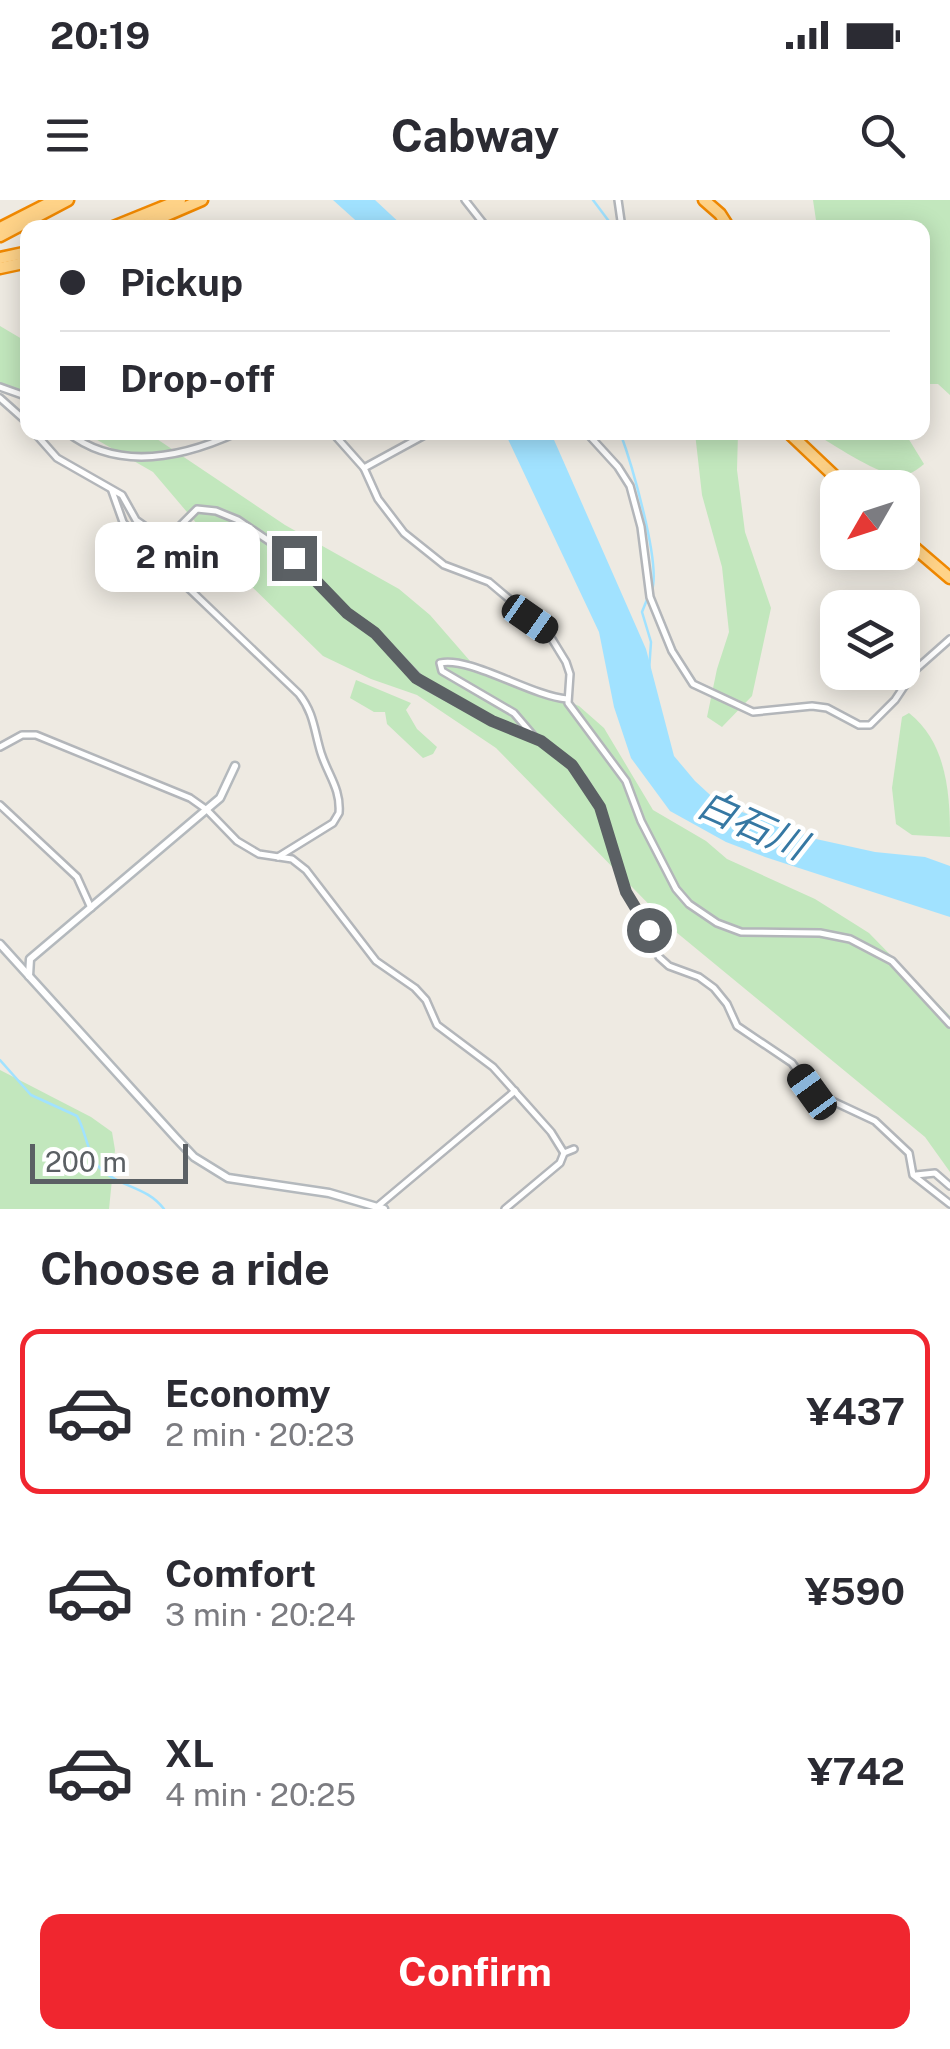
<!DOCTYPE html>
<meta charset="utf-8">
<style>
body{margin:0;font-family:"Public Sans","Noto Sans JP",sans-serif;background:#f7f7f7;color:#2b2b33;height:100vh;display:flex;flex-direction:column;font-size:38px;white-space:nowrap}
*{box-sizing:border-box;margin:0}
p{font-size:32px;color:#7c7c81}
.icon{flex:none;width:55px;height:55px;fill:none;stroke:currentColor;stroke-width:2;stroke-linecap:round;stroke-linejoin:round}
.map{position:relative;height:1009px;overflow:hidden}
.drawer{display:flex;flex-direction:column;background:#fff;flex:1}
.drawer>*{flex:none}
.top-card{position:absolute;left:20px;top:20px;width:910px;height:220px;border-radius:20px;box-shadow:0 5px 25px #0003;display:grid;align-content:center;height:220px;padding:0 40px;background:#fff}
.needle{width:65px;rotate:231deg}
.controls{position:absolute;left:820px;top:270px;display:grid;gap:20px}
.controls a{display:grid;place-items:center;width:100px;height:100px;border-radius:20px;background:#fff;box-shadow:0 5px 25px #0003;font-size:50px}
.scale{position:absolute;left:30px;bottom:25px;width:158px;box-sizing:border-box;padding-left:10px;border:5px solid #5b6064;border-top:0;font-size:28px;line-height:35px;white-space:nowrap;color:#5b6064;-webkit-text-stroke:8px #fff;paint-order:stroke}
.end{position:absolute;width:45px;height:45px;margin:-22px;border:12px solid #5b6064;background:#fff;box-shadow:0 0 0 5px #fff}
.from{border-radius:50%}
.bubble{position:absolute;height:70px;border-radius:20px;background:#fff;box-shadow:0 5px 25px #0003;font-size:32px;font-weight:700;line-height:70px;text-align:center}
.car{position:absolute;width:30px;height:60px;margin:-30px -15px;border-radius:12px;box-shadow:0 0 8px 2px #0007;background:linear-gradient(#222 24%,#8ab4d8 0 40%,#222 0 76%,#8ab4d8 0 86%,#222 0)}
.top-card b{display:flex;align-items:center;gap:35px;height:95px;font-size:38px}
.top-card b+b{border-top:2px solid #e1e1e2}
.top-card i{width:25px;height:25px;background:#2b2b33}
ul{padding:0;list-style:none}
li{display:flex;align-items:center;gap:30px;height:165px;margin:0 20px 15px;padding:0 20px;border:5px solid transparent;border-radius:20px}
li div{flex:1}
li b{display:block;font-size:38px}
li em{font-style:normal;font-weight:700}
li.selected{border-color:#f0262f}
li>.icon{width:90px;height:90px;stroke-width:1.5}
h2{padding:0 40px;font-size:45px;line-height:120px}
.primary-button{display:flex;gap:20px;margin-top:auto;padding:20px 40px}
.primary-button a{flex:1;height:115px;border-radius:20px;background:#f0262f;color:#fff;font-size:40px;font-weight:700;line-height:115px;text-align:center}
.status{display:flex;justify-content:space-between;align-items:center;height:70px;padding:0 50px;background:#fff;direction:ltr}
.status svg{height:28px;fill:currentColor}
header{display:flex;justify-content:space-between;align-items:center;height:130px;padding:0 40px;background:#fff;font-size:45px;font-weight:700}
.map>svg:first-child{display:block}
</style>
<div class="status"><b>20:19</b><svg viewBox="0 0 49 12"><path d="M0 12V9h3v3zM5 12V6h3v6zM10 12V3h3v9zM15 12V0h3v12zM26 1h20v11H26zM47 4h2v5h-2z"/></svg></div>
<header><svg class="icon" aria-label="menu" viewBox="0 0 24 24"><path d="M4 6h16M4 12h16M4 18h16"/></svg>Cabway<svg class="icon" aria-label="search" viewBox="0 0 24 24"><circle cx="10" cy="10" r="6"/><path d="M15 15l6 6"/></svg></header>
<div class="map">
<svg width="950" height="1009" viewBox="0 0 950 1009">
<rect width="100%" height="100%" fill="#eeeae2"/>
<!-- green -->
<g fill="#c2e7bd">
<polygon points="813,0 950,0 950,195 938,184 923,184 922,28 817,27"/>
<polygon points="0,126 27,142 27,199 0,184"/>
<polygon points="85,233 148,233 285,325 399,389 430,415 470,461 579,506 604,528 653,610 706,641 727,659 815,699 869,733 950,816 950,972 925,937 676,732 496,548 417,495 371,479 323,456 243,378 153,272"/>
<polygon points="695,233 738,233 737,270 745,332 771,408 752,496 722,527 707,517 717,469 729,432 722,367 702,295"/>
<path d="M814 233H905L924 264C916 271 907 277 895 275 874 272 832 244 814 233Z"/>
<polygon points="356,480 411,503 406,510 417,529 437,547 433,554 423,558 387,524 385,512 374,512 350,498"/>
<path d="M909 513C947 543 950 594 950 637L912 635 896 624 892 588 902 517Z"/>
<polygon points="0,870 91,917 112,932 115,950 109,1009 0,1009"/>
</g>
<!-- water -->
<g fill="#a1e2ff">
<polygon points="333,0 375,0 404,27 363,27"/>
<polygon points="505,233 551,233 646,449 674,556 695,581 720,604 816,639 875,652 925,657 950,666 950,717 765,657 726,642 670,611 631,558 614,507 599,432"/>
</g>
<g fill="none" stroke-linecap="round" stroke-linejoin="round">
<!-- stream -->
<g stroke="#a1e2ff" stroke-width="2.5">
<polyline points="593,0 614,28"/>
<path d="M620 232C631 262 661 363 652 390"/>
<polyline points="648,397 642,412 651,442 649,471"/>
<path d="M0 860 31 895 77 916C87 933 87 958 104 972 124 988 147 987 164 1009"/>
</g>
<!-- street casing -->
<g stroke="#b3b6ba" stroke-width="10">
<g id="street">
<polyline points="465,0 487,28"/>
<polyline points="618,0 622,28"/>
<polyline points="0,187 28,197"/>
<polyline points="0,198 28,223"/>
<polyline points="34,232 57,258 122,295 136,320 153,332 165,335 173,333 197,309 216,311 238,320 294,358 347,413 371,429 424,484 492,521 541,541 564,558 583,579 600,607 626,692 649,730 659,757 669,766 699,777 714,788 727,804 737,826 792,863 813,892 875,921 909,953 913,975 950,1004"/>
<path d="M67 232C118 272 184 257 238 232"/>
<polyline points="332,232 364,268 378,299 404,333 444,365 489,382 547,431 566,462 570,474 568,503 626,581 641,621 676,689 689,704 717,723 741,732 820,733 850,739 892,761 950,824"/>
<polyline points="586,232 618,267 630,286 641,327 650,397 672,451 693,484 753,512 812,506 827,508 859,525 870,525 895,500 915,470 950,439"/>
<polyline points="364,268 430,232"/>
<path d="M112 291 123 322 133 335 299 494C314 513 314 530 321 553 328 575 341 589 339 613L333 623 278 657"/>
<path d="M537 540 514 513 442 471 440 463C470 456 531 496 567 499"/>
<polyline points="0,547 22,535 36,535 190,598 207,610 237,641 259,654 292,659 306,670 376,761 415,788 426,800 437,825 493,867 551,932 564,953"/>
<polyline points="0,605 77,677 91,708"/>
<polyline points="916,975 935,973 950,986"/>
<polyline points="378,1006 515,891"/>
<polyline points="505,1009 560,963 564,953 574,949"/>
</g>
</g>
<!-- secondary casing -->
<g stroke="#b4b9bd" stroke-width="11">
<g id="secondary">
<polyline points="0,744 176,938 194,957 228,978 329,993 384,1009"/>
<polyline points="29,776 30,759 220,598 235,566"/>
</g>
</g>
<!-- highway casing -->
<g stroke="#f08800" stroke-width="15">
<g id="highway">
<polyline points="704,0 720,14 729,28"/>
<polyline points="0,28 55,0"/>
<polyline points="111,28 180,0"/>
<polyline points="137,28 202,0"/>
<polyline points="0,36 68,0"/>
<polyline points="0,58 28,52"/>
<polyline points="0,68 28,62"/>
<polyline points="788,232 847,288"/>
<polyline points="902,337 950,378"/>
</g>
</g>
<!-- street -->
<use href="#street" stroke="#fff" stroke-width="5"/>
<!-- secondary -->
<use href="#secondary" stroke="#fff" stroke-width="6"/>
<!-- highway -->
<use href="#highway" stroke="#ffd388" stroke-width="10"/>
</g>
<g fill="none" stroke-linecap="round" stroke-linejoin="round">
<!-- route -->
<polyline stroke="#5b6064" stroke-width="12" points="294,358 347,413 375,433 416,478 492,521 541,541 572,565 600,607 626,692 649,730"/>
</g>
<g text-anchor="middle" stroke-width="9" stroke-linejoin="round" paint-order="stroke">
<!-- water labels -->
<g font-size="38" font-style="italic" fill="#3678a3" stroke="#fff">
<text transform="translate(752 625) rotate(24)" y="13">白石川</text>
</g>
</g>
</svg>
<div class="controls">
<a><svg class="needle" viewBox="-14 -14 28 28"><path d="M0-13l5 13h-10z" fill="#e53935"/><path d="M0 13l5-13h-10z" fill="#7c7c81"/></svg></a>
<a><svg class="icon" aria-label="layers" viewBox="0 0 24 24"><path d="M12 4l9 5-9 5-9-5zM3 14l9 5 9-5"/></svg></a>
</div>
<div class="scale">200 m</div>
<i class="end from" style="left:649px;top:730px"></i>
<i class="end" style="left:294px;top:358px"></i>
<div class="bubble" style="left:95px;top:322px;width:165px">2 min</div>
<i class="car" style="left:530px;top:419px;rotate:125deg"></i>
<i class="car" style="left:812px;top:892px;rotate:324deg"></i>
<div class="top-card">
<b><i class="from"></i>Pickup</b>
<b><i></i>Drop-off</b>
</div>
</div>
<section class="drawer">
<h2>Choose a ride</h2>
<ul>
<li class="selected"><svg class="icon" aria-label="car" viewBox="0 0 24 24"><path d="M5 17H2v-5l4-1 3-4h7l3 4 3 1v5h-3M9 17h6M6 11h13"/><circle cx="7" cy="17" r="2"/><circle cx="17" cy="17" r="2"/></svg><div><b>Economy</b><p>2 min · 20:23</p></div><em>¥437</em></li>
<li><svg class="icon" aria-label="car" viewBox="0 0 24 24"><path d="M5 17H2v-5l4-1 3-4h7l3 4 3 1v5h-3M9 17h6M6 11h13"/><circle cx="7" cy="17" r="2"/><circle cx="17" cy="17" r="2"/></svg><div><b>Comfort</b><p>3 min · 20:24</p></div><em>¥590</em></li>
<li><svg class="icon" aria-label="car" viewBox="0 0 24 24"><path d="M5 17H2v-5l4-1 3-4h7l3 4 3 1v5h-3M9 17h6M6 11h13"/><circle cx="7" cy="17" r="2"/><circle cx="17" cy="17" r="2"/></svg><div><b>XL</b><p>4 min · 20:25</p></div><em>¥742</em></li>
</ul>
<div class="primary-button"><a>Confirm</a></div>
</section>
